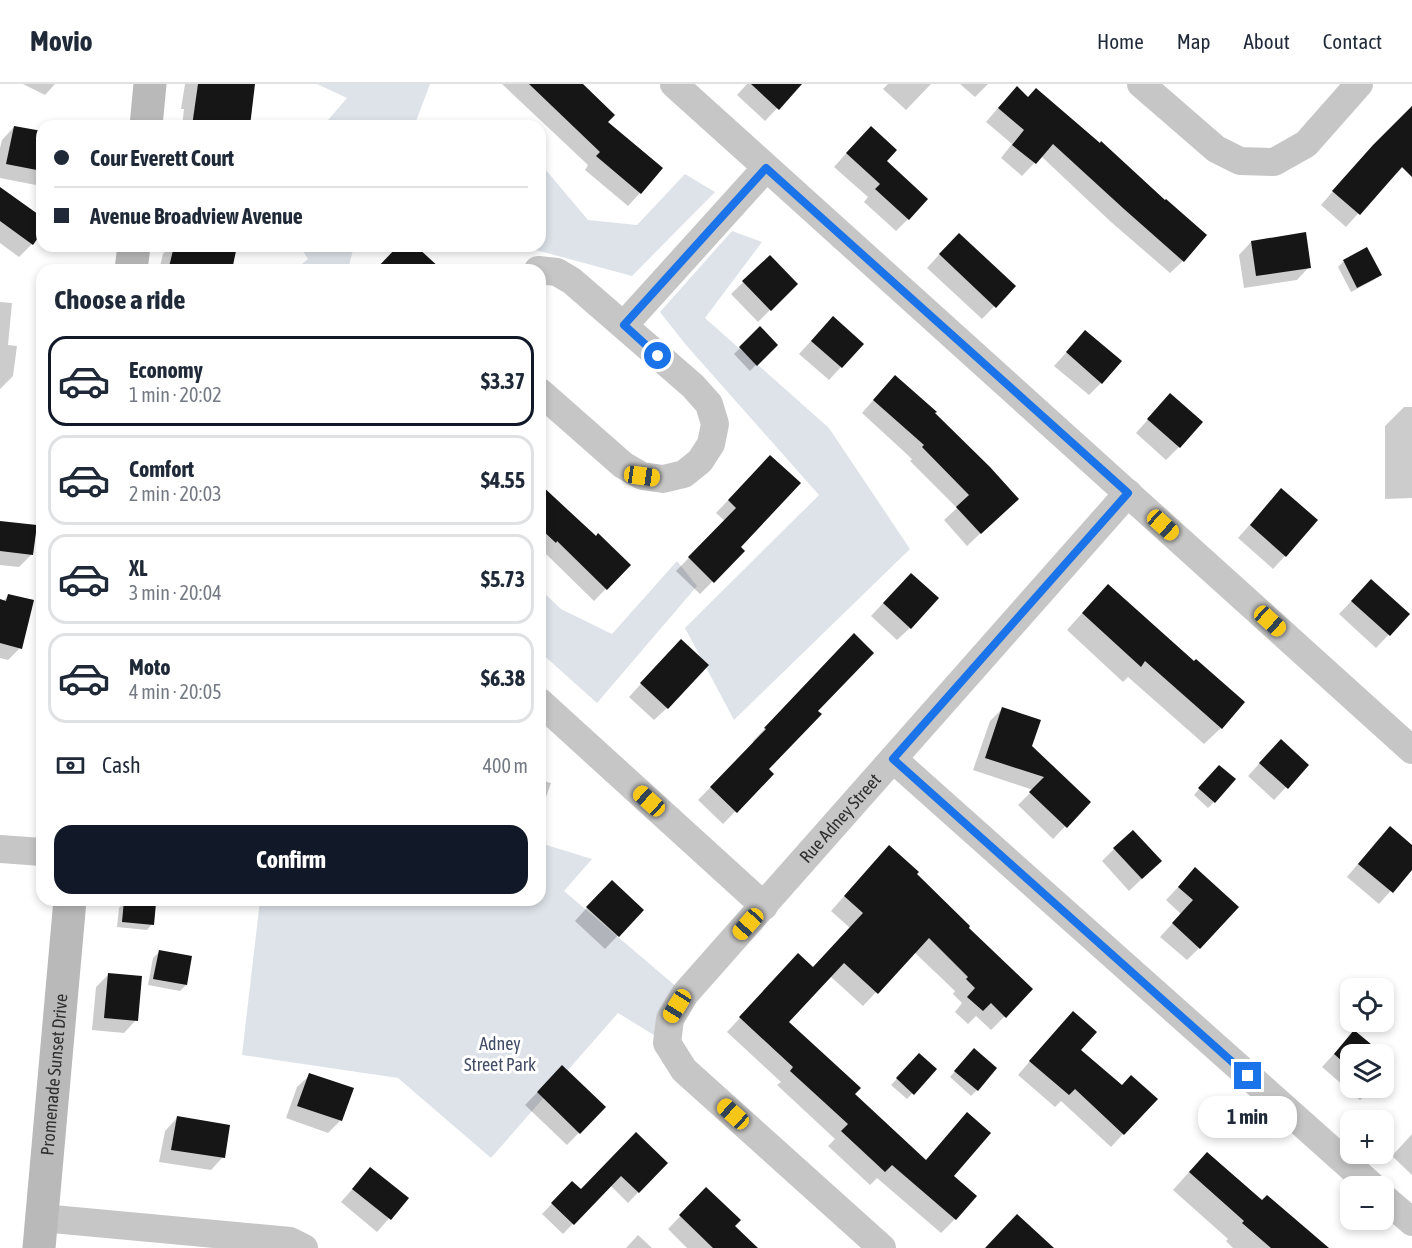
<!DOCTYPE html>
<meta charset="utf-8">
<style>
body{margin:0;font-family:"Asap Condensed",sans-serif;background:#f2f2f3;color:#1f2937;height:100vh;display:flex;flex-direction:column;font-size:22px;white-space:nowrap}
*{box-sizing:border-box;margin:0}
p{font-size:20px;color:#747a83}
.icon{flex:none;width:33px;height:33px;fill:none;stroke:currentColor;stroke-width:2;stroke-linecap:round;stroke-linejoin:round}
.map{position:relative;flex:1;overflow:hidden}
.sheet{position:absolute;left:36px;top:180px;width:510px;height:642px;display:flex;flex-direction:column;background:#fff;border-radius:18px;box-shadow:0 3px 9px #0003}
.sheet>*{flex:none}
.banner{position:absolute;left:36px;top:36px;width:510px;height:132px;border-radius:18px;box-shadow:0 3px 9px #0003;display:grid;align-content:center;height:132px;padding:0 18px;background:#fff}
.controls{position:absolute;left:1340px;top:894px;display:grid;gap:12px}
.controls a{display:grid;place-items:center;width:54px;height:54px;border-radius:12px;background:#fff;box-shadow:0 3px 9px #0003;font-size:30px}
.end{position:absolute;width:27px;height:27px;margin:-14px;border:8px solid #1a73e8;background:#fff;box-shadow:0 0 0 3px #fff}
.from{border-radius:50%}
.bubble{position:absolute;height:42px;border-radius:18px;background:#fff;box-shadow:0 3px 9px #0003;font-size:20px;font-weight:700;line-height:42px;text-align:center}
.car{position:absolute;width:18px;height:36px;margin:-18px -9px;border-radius:8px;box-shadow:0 0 4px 2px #0007;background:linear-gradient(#f5c518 24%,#345 0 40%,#f5c518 0 76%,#345 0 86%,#f5c518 0)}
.banner b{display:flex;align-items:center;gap:21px;height:57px;font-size:22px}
.banner b+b{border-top:2px solid #e0e1e3}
.banner i{width:15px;height:15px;background:#1f2937}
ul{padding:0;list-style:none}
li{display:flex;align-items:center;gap:18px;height:90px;margin:0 12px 9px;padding:0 6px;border:3px solid #e0e1e3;border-radius:18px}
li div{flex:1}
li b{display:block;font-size:22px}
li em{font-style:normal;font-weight:700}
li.current{border-color:#111827}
li>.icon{width:54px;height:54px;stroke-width:1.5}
h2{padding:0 18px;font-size:27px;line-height:72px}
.pay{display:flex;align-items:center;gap:15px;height:66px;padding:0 18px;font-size:22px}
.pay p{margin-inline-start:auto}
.cta{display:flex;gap:12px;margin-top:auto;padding:12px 18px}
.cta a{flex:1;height:69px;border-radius:18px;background:#111827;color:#fff;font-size:24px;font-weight:700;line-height:69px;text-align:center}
header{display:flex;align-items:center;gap:36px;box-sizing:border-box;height:84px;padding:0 30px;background:#fff;border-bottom:2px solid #e0e1e3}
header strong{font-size:28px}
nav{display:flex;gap:33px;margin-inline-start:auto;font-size:21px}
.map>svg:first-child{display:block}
</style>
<header>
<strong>Movio</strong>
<nav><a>Home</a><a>Map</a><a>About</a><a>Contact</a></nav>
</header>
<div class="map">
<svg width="1412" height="1164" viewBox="0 0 1412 1164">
<rect width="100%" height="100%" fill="#fff"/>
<!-- green -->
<g fill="#dee3ea">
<polygon points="317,0 430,0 415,40 411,42 323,42 347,14"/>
<polygon points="540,79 588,136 637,141 685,90 715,108 632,192 536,166 533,162 540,162"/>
<polygon points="732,147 762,158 705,234 829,344 910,465 734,636 685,544 819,411 686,261 660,228"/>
<polygon points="300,162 354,162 348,186 295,186 308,175"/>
<polygon points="677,477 697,502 597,619 540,568 540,505 561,525 612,550"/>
<polygon points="540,759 592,775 564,807 685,910 667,959 618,929 491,1074 398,994 242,971 260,816 540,816"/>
</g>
<!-- shadow -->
<g fill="#0003">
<polygon points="23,0 55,0 45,11"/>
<polygon points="185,0 254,0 245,42 182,42 184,25 181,25"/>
<polygon points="502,0 581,0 606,38 661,84 640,109 628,122 585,86 588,81"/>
<polygon points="747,0 794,0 797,3 765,37 737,11"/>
<polygon points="888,0 931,0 906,26 883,5"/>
<polygon points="960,0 988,0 975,13"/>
<polygon points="1028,14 1183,177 1170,189 1111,138 1041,72 1022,92 1001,74 1012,60 986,38 1004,17"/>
<polygon points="1412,24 1412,74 1390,96 1389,95 1346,143 1321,121 1361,75"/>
<polygon points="14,43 42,48 42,94 36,101 0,94 0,64 2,56"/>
<polygon points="858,56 884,77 908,135 896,147 864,118 868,113 834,83"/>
<polygon points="0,118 42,135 42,146 32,160 19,173 0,159"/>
<polygon points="1251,158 1309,183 1297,196 1244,204 1239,171"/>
<polygon points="171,162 201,162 231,186 159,186 163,170"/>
<polygon points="946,163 1014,202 982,235 927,184"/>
<polygon points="1367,165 1380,190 1374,196 1351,208 1338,183 1343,178"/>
<polygon points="769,173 796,200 758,238 731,210"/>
<polygon points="0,218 12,219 8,261 17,262 13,292 0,305"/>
<polygon points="760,244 776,261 750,287 734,270"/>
<polygon points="820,247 862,260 829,296 799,270"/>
<polygon points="1073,261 1101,299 1089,311 1054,282"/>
<polygon points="883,305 933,329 1004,427 967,462 944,436 957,424 910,377 912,375 862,329"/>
<polygon points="1404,323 1412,323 1412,414 1385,415 1385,342"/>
<polygon points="1158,324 1179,363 1166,376 1136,349"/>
<polygon points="758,385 739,463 743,467 700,510 676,487 725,437 716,429"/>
<polygon points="540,402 629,481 594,517 544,468 543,469 540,467"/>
<polygon points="1269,419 1285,472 1273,485 1238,454"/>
<polygon points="0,438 32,470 19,483 0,481"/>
<polygon points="898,503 910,544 897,556 871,532"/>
<polygon points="1359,509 1408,530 1376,564 1339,530"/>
<polygon points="9,511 20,564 8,576 0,574 0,517 2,518"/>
<polygon points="1092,518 1221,644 1204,660 1128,593 1123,598 1067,546"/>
<polygon points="842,564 816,627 767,685 772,690 723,740 698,716 754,659 753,657"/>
<polygon points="669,569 667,624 654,636 629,613"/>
<polygon points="1002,625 1031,662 1089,718 1053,755 1018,721 1033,706 973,686 990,637"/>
<polygon points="1268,670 1307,681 1274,716 1248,692"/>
<polygon points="1213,689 1214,718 1208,724 1194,711"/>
<polygon points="540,696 551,699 540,730"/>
<polygon points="1390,744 1412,763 1412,783 1379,820 1347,793 1377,757"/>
<polygon points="1114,765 1147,790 1129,807 1102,777"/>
<polygon points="875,777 915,790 1005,932 991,946 976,932 968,940 955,928 962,919 953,910 955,907 914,868 863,922 830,892 787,939 853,1010 925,1077 952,1092 955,1135 941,1149 877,1094 870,1101 828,1062 835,1055 777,1001 781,998 727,948 785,885 813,885 850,844 831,827"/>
<polygon points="1195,785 1199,864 1187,876 1160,853 1181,830 1166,816"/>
<polygon points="599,810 642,826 605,865 575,837"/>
<polygon points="125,818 152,840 147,846 117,843 119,824"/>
<polygon points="159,868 186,901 180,907 148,901 153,874"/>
<polygon points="109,890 136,936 124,949 92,946 96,903"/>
<polygon points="1073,929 1079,966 1123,1050 1111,1063 1061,1017 1055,1023 1018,991 1060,942"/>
<polygon points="1354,948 1380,970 1350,970 1350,1004 1372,1004 1360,1016 1322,983"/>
<polygon points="919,971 935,985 907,1015 891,1001"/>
<polygon points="968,972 977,1006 971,1012 950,993"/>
<polygon points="1383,973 1392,981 1383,991"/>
<polygon points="562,983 604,1023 567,1061 525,1021"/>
<polygon points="310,991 341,1036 328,1049 286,1034 297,1003"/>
<polygon points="177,1034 223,1073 211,1086 159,1078 165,1047"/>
<polygon points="636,1050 666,1079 628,1119 610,1101 563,1150 542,1130 572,1099 581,1107"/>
<polygon points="1412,1050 1412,1091 1392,1072"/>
<polygon points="370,1085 407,1114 377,1148 341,1118"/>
<polygon points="1190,1087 1261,1118 1326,1164 1233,1164 1226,1157 1228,1155 1173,1106"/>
<polygon points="706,1105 733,1142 756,1164 687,1164 668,1145"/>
<polygon points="638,1151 652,1164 626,1164"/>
</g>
<!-- building -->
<g fill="#161616">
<polygon points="198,0 255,0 250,42 192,42"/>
<polygon points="529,0 583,0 615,31 608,38 663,84 641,110 596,72 600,68"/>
<polygon points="751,0 802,0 779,26"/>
<polygon points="1017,2 1028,13 1036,4 1100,59 1101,57 1165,116 1166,115 1207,151 1184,178 1124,125 1053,60 1036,80 1012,61 1024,46 998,24"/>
<polygon points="1412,22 1412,93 1402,83 1360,131 1332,107 1373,61"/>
<polygon points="14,42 42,47 42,87 6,80"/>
<polygon points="871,42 897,66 887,77 928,115 909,136 875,105 880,100 846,69"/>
<polygon points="0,103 42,133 42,148 33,161 0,137"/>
<polygon points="1306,148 1311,184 1256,192 1251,157"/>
<polygon points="959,149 1016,202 996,224 939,170"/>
<polygon points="174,162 209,162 236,167 232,186 184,186 169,183"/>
<polygon points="398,162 416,162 442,186 375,186"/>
<polygon points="1367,163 1382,191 1357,204 1343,176"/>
<polygon points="770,171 798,200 771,227 742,197"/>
<polygon points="833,232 864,260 842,284 811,257"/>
<polygon points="760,242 778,261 757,282 739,263"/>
<polygon points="1085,246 1122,277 1102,300 1066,268"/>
<polygon points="895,291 937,328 935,329 990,383 1019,415 981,450 956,423 969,411 922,363 924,361 873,316"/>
<polygon points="1170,309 1203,338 1180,364 1147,335"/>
<polygon points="770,371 801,399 741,463 745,467 714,499 688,473 736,424 728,416"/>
<polygon points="540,400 596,452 598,449 631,481 607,506 557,457 556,459 540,444"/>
<polygon points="1281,404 1318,436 1286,473 1250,441"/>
<polygon points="0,437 37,441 33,471 0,467"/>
<polygon points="911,489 939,514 911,545 883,519"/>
<polygon points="1371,495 1410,530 1390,552 1351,517"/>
<polygon points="1108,500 1194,577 1196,575 1245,618 1222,645 1145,577 1141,583 1082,529"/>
<polygon points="8,510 34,516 22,565 0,559 0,515 6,517"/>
<polygon points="854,549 874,569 818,627 822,630 769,685 774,690 737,729 710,703 766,645 764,644"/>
<polygon points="681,555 709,581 668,625 640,599"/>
<polygon points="1002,623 1041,636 1032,662 1091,718 1067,744 1029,708 1044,693 985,674"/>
<polygon points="1281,655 1309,681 1288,705 1259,679"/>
<polygon points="1219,681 1236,695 1215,719 1198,704"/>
<polygon points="1390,742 1412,761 1412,786 1393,809 1358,780"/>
<polygon points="1133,746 1162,777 1142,795 1113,764"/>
<polygon points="889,761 919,788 917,790 970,842 969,844 1033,905 1006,934 991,919 983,927 967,913 975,904 966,895 968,893 929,854 878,910 844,879 789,938 861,1004 855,1010 926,1076 967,1028 991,1049 954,1092 977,1112 956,1136 892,1081 885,1088 841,1047 848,1040 790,987 793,983 739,933 798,869 813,883 863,829 844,812"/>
<polygon points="1195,783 1239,823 1200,865 1172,839 1193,816 1178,803"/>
<polygon points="612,796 644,826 619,853 586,823"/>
<polygon points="124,816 156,819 154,841 122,838"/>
<polygon points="159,866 192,872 187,901 153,895"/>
<polygon points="108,889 142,892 138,937 104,934"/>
<polygon points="1073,927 1097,948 1081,966 1122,1001 1131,991 1158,1015 1124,1051 1075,1005 1069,1011 1029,977"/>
<polygon points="1354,946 1383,970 1350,970 1350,984 1334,970"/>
<polygon points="974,964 997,984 978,1007 954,987"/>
<polygon points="919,969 937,985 914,1011 896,994"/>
<polygon points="562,981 606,1023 580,1050 537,1008"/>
<polygon points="309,989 354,1004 342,1037 297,1022"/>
<polygon points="177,1032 230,1041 225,1074 171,1066"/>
<polygon points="636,1048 668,1079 639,1109 621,1092 574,1141 551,1119 572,1097 581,1105"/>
<polygon points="1207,1068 1262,1116 1267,1111 1329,1164 1271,1164 1242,1139 1244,1137 1189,1088"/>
<polygon points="370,1083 409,1114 391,1136 352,1105"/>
<polygon points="706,1103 741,1136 735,1142 758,1164 713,1164 679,1131"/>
<polygon points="1017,1130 1054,1164 985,1164"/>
</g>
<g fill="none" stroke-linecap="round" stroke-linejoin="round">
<!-- street -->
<g stroke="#c6c6c6" stroke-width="28">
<polyline points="674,0 1412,666"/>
<polyline points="1141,0 1216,65 1240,77 1274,78 1306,60 1359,0"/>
<polyline points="538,186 557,188 572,197 693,302 709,320 715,340 711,360 700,377 684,390 663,395 642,392 623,381 540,308"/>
<polyline points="624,241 766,84"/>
<polyline points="540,618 764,822"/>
<polyline points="893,675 1372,1102"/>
<polyline points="0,765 42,768"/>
<polyline points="1383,1113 1412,1138"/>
<polyline points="42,1134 290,1157 304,1164"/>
<path id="s1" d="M882 1164 684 986 667 959 670 935 685 910 1128 409"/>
</g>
<!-- secondary -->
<g stroke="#b9b9b9" stroke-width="33">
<polyline points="146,42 150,0"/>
<polyline points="131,186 134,162"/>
<path id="s2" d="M39 1164 70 816"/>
</g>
</g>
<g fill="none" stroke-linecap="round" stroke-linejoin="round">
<!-- route -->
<polyline stroke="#1a73e8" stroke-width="8" points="658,272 624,241 766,84 1128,409 893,675 1248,992"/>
</g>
<g text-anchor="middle" stroke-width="6" stroke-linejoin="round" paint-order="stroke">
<!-- street labels -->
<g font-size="18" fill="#2f2f2f" stroke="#fff">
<text dy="6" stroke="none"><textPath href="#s1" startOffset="586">Rue Adney Street</textPath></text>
<text dy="6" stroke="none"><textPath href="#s2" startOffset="174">Promenade Sunset Drive</textPath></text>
</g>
<!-- park labels -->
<g font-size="18" fill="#414c65" stroke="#fff">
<text x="500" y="966">Adney<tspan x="500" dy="21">Street Park</tspan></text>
</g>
</g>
</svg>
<div class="controls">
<a><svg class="icon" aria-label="locate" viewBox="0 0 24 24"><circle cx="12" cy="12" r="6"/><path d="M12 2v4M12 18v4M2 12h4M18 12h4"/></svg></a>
<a><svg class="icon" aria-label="layers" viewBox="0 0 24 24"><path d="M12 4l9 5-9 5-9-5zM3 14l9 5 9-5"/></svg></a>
<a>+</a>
<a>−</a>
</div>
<i class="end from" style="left:658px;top:272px"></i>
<i class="end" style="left:1248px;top:992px"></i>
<div class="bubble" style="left:1198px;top:1012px;width:99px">1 min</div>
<i class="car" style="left:642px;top:392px;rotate:98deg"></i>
<i class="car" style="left:1163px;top:441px;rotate:132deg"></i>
<i class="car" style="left:1270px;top:537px;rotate:132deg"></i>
<i class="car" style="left:649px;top:717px;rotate:312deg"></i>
<i class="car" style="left:748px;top:840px;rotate:222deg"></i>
<i class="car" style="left:677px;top:922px;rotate:212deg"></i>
<i class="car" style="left:733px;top:1030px;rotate:312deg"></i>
<div class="banner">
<b><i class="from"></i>Cour Everett Court</b>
<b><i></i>Avenue Broadview Avenue</b>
</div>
<section class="sheet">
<h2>Choose a ride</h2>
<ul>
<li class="current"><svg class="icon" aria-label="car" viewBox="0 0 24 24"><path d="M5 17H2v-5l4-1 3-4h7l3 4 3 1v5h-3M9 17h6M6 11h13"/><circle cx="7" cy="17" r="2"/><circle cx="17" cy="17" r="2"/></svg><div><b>Economy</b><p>1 min · 20:02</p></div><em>$3.37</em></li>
<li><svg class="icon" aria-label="car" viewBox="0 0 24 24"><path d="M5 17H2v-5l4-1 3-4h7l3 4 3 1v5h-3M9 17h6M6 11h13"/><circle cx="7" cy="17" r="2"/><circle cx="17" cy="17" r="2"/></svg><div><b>Comfort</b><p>2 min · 20:03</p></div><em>$4.55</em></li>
<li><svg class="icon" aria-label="car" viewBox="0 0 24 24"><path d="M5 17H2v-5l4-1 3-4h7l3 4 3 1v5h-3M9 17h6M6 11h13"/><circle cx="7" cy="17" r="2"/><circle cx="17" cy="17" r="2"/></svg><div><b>XL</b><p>3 min · 20:04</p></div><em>$5.73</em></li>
<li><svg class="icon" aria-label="car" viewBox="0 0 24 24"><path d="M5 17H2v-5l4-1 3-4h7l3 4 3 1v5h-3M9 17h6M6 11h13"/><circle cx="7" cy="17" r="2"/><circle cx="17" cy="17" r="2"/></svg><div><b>Moto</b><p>4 min · 20:05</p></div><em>$6.38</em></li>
</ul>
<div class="pay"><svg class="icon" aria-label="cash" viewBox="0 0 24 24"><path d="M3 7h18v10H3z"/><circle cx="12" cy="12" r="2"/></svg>Cash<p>400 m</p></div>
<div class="cta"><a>Confirm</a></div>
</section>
</div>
